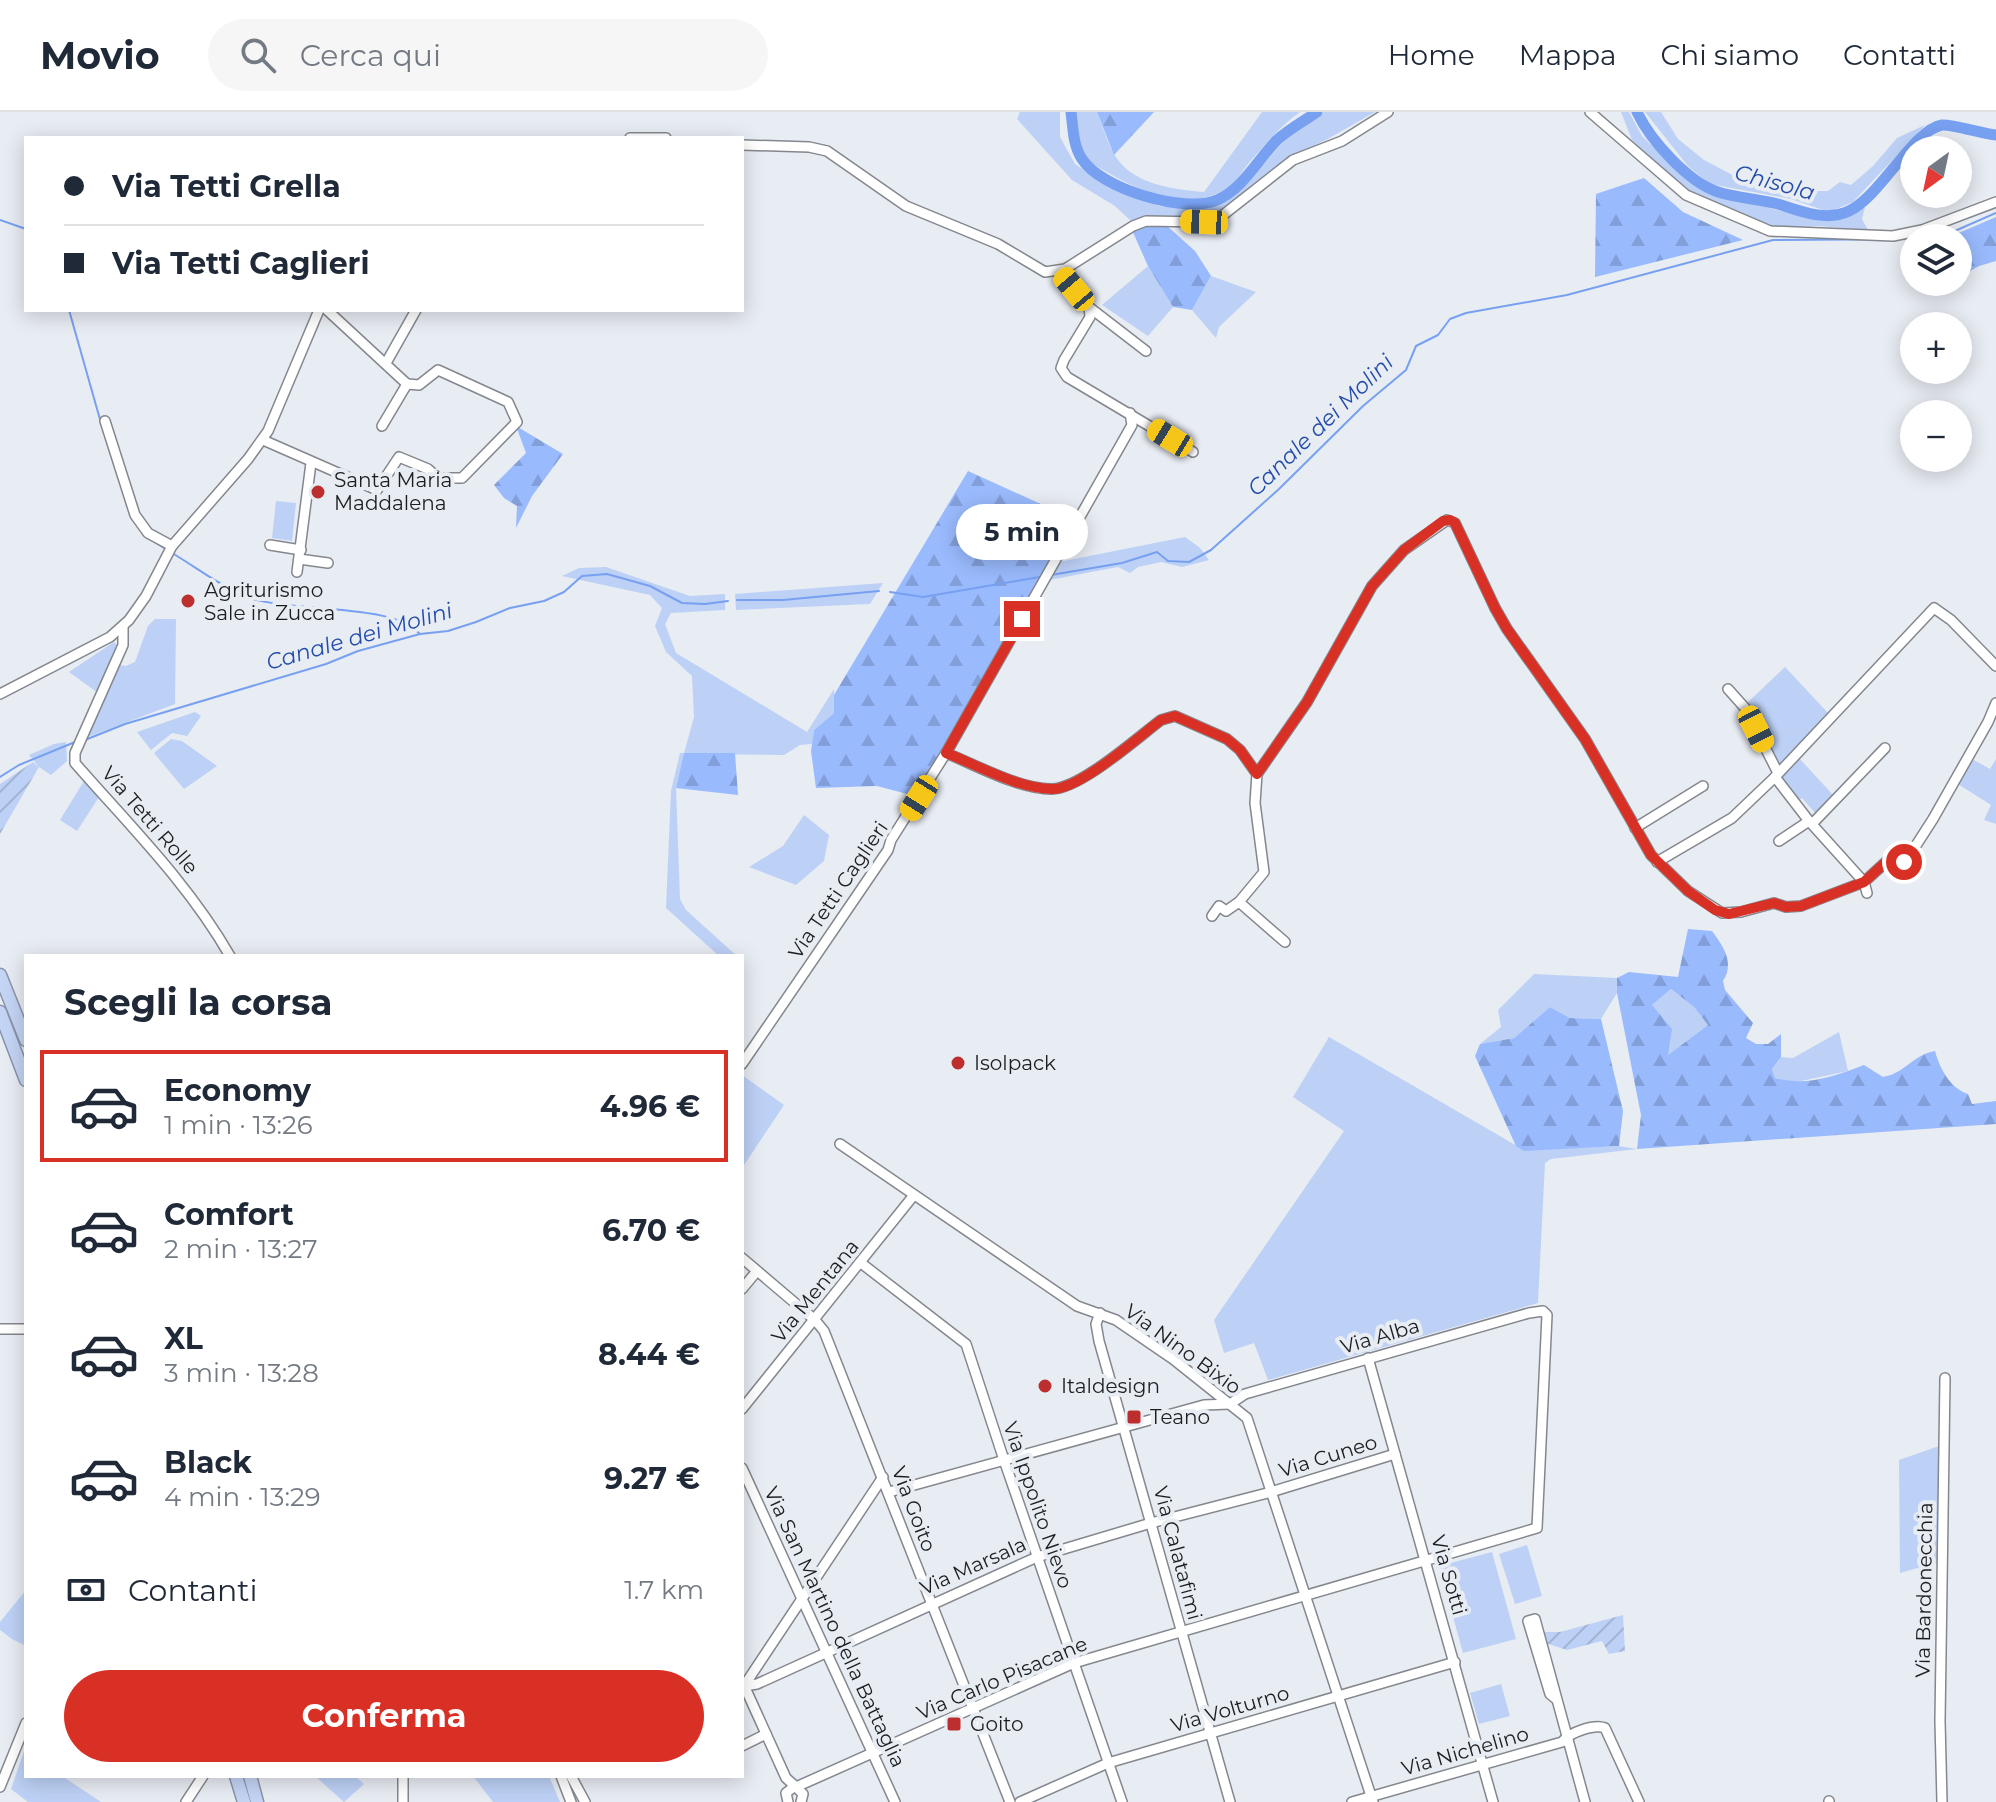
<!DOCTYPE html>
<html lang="it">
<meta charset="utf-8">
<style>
body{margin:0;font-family:Montserrat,sans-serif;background:#f6f6f7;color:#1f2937;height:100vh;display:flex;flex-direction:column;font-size:30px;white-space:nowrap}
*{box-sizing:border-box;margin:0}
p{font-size:26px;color:#747a83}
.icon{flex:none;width:44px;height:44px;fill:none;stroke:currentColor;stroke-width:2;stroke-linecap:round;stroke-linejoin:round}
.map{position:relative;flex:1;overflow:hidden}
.side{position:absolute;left:24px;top:842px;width:720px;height:824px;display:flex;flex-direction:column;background:#fff;border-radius:0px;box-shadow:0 4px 20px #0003}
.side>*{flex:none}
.top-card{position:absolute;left:24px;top:24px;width:720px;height:176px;border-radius:0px;box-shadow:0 4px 20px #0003;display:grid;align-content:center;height:176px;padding:0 40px;background:#fff}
.needle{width:52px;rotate:213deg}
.fabs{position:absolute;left:1900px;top:24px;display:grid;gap:16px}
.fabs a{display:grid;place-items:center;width:72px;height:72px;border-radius:50%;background:#fff;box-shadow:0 4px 20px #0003;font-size:40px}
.end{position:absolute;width:36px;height:36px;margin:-18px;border:10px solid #d93025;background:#fff;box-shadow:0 0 0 4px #fff}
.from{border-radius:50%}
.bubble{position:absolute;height:56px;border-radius:28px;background:#fff;box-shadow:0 4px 20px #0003;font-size:26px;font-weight:700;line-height:56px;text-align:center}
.car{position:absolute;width:24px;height:48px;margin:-24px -12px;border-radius:10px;box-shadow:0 0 6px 2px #0007;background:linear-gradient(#f5c518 24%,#345 0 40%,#f5c518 0 76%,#345 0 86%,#f5c518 0)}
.top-card b{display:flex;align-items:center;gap:28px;height:76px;font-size:30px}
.top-card b+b{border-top:2px solid #e0e1e3}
.top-card i{width:20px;height:20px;background:#1f2937}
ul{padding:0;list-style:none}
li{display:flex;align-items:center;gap:24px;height:112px;margin:0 16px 12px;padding:0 24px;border:4px solid transparent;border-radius:0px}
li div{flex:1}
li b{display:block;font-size:30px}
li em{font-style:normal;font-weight:700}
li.on{border-color:#d93025}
li>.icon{width:72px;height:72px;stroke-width:1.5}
h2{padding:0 40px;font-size:36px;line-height:96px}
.pay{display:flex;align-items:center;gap:20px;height:88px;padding:0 40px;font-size:30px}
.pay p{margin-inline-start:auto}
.cta{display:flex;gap:16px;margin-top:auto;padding:16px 40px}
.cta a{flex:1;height:92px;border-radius:48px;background:#d93025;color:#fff;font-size:32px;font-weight:700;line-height:92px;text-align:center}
header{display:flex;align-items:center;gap:48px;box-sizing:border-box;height:112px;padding:0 40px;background:#fff;border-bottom:2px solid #e0e1e3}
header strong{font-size:38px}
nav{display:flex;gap:44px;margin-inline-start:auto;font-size:28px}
.search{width:560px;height:72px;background:#f6f6f7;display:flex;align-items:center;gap:20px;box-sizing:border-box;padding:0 28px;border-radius:44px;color:#747a83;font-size:30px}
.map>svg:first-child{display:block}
</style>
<header>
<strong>Movio</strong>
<div class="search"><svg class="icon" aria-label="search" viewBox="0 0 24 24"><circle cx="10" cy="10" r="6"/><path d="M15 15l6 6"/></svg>Cerca qui</div>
<nav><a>Home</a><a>Mappa</a><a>Chi siamo</a><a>Contatti</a></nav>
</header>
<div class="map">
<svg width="1996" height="1690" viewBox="0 0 1996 1690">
<defs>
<pattern id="forest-firs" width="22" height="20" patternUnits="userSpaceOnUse" patternTransform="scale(2)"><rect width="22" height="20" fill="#99bafd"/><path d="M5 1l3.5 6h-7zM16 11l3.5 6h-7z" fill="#839fd9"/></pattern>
<pattern id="garden-furrows" width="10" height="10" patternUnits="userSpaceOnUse" patternTransform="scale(2)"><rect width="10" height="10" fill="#bdd1f6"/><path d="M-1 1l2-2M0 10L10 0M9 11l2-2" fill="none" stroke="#a2b3d3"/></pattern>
</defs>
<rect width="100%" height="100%" fill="#e8ecf3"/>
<!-- grass -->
<g fill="#bdd1f6">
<polygon points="1020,0 1060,0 1060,25 1075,52 1111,76 1159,94 1196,98 1223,89 1242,75 1289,24 1324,0 1375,0 1326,28 1290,44 1215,103 1194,106 1163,104 1131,109 1115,94 1072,68 1017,7"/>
<path d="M1076 0H1097C1102 13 1107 29 1114 42 1131 72 1171 77 1204 80L1262 0H1300C1279 15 1265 33 1248 52 1242 60 1236 70 1228 75 1184 107 1124 71 1085 47L1075 11Z"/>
<polygon points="1621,0 1629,0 1642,24 1683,64 1713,82 1813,107 1840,108 1865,95 1862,107 1868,118 1817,114 1783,116 1756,111 1708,91 1685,77 1632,28"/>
<polygon points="1645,0 1661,0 1678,27 1704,48 1746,70 1774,69 1801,79 1828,79 1840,70 1851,73 1873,54 1897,26 1925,13 1853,90 1829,100 1791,87 1710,72 1688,54"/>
<polygon points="1148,154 1173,195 1148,224 1102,193"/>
<polygon points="1211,164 1256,180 1219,215 1216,226 1192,198"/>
<polygon points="276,389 296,391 292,429 272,426"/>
<polygon points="1185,425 1200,436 1209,448 1182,455 1161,450 1138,455 1130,461 1118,455 1049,468 1059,450"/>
<polygon points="606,455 690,484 725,482 725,498 671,501 665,512 676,541 807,620 834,577 834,601 814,618 812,632 800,633 784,643 684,642 676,676 680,787 686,798 737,844 719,844 666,796 671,679 680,641 684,641 694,605 692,564 666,540 655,514 662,496 650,483 562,464 579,456"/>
<polygon points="883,471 870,492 736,498 735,482"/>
<polygon points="155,507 176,507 175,592 88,625 118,553 126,554 135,550 148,514"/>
<polygon points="114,530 118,535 98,581 69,560"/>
<polygon points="1785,555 1828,601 1783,650 1777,653 1746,592"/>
<polygon points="195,600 201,604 187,624 172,621 151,638 137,620"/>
<polygon points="171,627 182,629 217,654 184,677 154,641"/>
<polygon points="66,630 67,649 51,663 39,655 29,643 54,632"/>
<polygon points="1798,645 1834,684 1816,702 1802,686 1797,689 1777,665"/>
<polygon points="1972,647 1990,657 1996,647 1996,712 1984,708 1991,693 1958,672"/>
<polygon points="84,669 99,685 77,719 60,708"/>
<polygon points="804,703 829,723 824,749 796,773 749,755 783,734"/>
<polygon points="1534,862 1617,866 1617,881 1601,907 1570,906 1550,895 1514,926 1480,932 1501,915 1498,898"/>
<polygon points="1671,877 1694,895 1708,913 1668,943 1652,893"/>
<polygon points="1839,920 1848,959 1792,971 1775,966 1772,957 1781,945 1793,946"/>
<polygon points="1329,925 1524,1038 1619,1034 1637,1037 1551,1047 1545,1051 1538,1191 1268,1268 1254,1231 1224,1241 1214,1208 1344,1019 1293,985"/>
<polygon points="742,963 784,993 742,1056"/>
<polygon points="1939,1334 1939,1450 1900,1461 1899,1348"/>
<polygon points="1527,1433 1542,1484 1515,1492 1499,1442"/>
<polygon points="1492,1440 1516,1527 1463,1541 1439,1454"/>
<polygon points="26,1478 26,1534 12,1527 0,1518 0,1510"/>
<polygon points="1501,1572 1510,1604 1479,1612 1470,1581"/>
<polygon points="24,1639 26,1664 62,1664 101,1690 28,1690 11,1677"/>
<polygon points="315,1664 355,1664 364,1672 344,1690"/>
<polygon points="473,1664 549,1664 560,1690 493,1690"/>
</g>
<!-- forest -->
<g fill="url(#forest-firs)" fill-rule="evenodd">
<polygon points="1097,0 1154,0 1114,43"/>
<polygon points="1644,66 1683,100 1743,128 1595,165 1596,82"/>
<polygon points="1996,105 1996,149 1979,154 1958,166 1958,126 1947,126"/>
<polygon points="1165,112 1195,139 1211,164 1192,198 1173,195 1148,154 1132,118 1143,113"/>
<polygon points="516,314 563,342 532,384 516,416 517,394 504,386 494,373 526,341"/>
<polygon points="968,359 1074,407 915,684 877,674 816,676 811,639 814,618 834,601 834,583"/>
<polygon points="684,641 735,641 738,683 676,676"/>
<path d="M1688 817 1712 819C1723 834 1735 850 1723 869L1725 878 1753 911 1746 926 1756 932H1768L1781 922V945L1772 957 1775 966C1804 975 1836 964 1864 953L1883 965C1906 961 1912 943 1935 939 1940 957 1950 976 1968 982L1972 992 1996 989V1012L1637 1037 1641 1003 1617 881V866L1629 860 1678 865ZM1671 877 1694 895 1708 913 1668 943 1672 917 1652 893Z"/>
<polygon points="1550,895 1570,906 1601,907 1623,999 1619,1034 1524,1039 1516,1034 1475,944 1480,932 1514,926"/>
</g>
<!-- garden -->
<g fill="url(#garden-furrows)">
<polygon points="33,650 39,655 0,722 0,672"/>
<polygon points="1623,1503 1625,1539 1609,1542 1602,1529 1567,1538 1545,1531 1542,1520 1560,1520"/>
</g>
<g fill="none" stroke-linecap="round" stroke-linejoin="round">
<!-- stream -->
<g stroke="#78a0f1" stroke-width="2">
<polyline points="0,108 26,117"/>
<polyline points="1924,126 1941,125 1996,101"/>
<polyline points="69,198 101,311"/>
<polyline points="103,317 129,398"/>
<polyline points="152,428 167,438"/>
<path d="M172 441C196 455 221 475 247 485 290 501 389 490 419 521"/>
<polyline points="1051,463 1122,451 1157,440 1168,449 1189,450 1211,438 1279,377 1363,294 1406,258 1416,234 1438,223 1450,207 1466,201 1567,183 1773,128 1914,127"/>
<polyline points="890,480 923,485 1040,465"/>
<polyline points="737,488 783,488 879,479"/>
<polyline points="85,628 125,612 326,552 358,539 420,522 448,519 476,510 510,496 544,489 564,480 582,464 607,462 650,474 682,491 705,492 728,489"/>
<polyline points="0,665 19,653 75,630"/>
</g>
<!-- river -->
<g stroke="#78a0f1" stroke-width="11">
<path d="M1071 0C1073 15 1073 34 1082 47 1101 77 1185 102 1217 88 1243 77 1258 47 1277 28 1289 17 1304 9 1317 0"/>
<path d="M1637 0C1650 28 1688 70 1718 80 1737 86 1758 87 1778 92 1800 99 1826 110 1849 99 1881 84 1913 18 1942 13 1952 12 1983 22 1996 23"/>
</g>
<!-- minor casing -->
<g stroke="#84878d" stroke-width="12">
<g id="minor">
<polyline points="1590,0 1686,83 1770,119 1893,124 1922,118 1996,90"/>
<polyline points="630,26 666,26"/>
<polyline points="742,33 809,35 827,39 906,94 998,132 1045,160 1065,157 1133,114 1146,109 1204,110 1218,107 1293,48 1342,29 1388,0"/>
<polyline points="1058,159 1089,195 1090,205 1064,248 1061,256 1067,265 1193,340"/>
<polyline points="1089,195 1146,239"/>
<polyline points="327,198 407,272"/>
<polyline points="386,251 416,198"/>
<polyline points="105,309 135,403 148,421 172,434"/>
<polyline points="382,314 407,272"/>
<polyline points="263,328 377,378 399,345 428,357 438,366 462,366 517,310 508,290 438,258 419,273 407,272"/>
<polyline points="270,433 301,438"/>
<polyline points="299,447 328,451"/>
<polyline points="297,460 311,351"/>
<path d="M123 514V533L75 641V651C130 714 188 771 230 844"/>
<polyline points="1728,577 1745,596 1778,661"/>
<polyline points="0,582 110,525 129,508 146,484 172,434 248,347 268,319 319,198"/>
<path d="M946 641C976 653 1019 677 1051 677 1079 678 1137 626 1161 608L1175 604 1227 627 1240 638 1257 662"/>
<polyline points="1775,665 1809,709 1864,770 1867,781"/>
<polyline points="1812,712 1885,636"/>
<polyline points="1635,716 1703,674"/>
<polyline points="1779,729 1809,709"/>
<polyline points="1657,750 1732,706 1775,665 1934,496 1951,508 1996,554"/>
<polyline points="1239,790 1285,830"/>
<polyline points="1212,804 1219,794 1226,799 1239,790 1264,760 1255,691 1257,662 1307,590 1372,474 1404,438 1447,408 1455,411 1495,496 1507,517 1585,627 1651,743 1688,779 1722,801 1741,800 1774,791 1786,795 1801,794 1864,770 1887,749 1906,749 1933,707 1988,610 1996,591"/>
<polyline points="742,952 888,738 891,728 946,641 1132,313 1130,301"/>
<polyline points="840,1032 1077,1194 1116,1208 1173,1247 1247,1306 1373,1690"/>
<polyline points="742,1146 815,1208 824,1219 1010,1690"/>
<polyline points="861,1151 966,1232 1004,1348 1122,1690"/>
<polyline points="742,1177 757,1159"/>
<polyline points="1100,1201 1096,1212 1099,1229 1230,1690"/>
<polyline points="0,1217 26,1217"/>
<polyline points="1368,1246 1493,1690"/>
<polyline points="742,1297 914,1083"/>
<polyline points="742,1356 895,1690"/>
<polyline points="743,1571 786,1666 795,1674"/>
<polyline points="744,1574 757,1572 1037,1445 1151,1411 1271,1380 1395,1342"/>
<polyline points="744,1574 883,1365"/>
<polyline points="1556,1587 1550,1582 1528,1509 1535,1507 1585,1690"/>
<polyline points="742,1634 766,1622"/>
<polyline points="403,1664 403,1690"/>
<polyline points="561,1664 571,1690"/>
<polyline points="571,1664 585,1690"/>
<polyline points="0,1675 26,1611"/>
<polyline points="796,1675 1074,1551 1537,1416 1547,1203 1543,1199 1529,1201 1245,1282 1230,1292 1204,1293 889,1380"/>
<polyline points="186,1690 203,1664"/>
<polyline points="788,1690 786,1681 795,1674 803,1682 801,1690"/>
<polyline points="1020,1690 1108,1651 1455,1550"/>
<path d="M1352 1690 1562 1630C1570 1620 1594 1612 1605 1616L1639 1690"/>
<polyline points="1829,1690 1829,1689"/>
<polyline points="1942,1690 1940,1609 1945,1266"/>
</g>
</g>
<!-- highway casing -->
<g stroke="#8a94aa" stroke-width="15">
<g id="highway">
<polyline points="0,863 26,928"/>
<polyline points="0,900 26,968"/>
<polyline points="236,1664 244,1690"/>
<polyline points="250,1664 257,1690"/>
</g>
</g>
<!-- minor -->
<use href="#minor" stroke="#fff" stroke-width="9"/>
<!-- highway -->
<use href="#highway" stroke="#c4d4f4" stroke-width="12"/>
</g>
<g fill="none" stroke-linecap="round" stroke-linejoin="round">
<!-- route -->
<path stroke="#d93025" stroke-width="10" d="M1022 507 946 641C977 653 1019 677 1052 677 1079 678 1137 626 1161 608L1175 604 1227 627 1240 638 1257 662 1307 590 1372 474 1404 438 1443 409 1450 408 1455 411 1495 496 1507 517 1585 627 1651 743 1688 779 1715 798 1729 802 1774 791 1786 795 1801 794 1864 770 1887 749 1904 750"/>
</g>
<!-- markers -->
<g fill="#bd2e2f" stroke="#e8ecf3" stroke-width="3">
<circle cx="318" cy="380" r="8"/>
<circle cx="188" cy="489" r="8"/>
<circle cx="958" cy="951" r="8"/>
<circle cx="1045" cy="1274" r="8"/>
<rect x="1126" y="1297" width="16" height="16" rx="4"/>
<rect x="946" y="1604" width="16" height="16" rx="4"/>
</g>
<g text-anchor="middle" stroke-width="8" stroke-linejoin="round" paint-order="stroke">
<!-- poi labels -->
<g font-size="20" fill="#1d1e21" stroke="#e8ecf3" text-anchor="start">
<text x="334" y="375">Santa Maria<tspan x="334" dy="23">Maddalena</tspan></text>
<text x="204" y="485">Agriturismo<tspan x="204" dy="23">Sale in Zucca</tspan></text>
<text x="974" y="958">Isolpack</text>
<text x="1061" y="1281">Italdesign</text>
<text x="1150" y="1312">Teano</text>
<text x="970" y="1619">Goito</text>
</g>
<!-- street labels -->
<g font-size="20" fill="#1d1e21" stroke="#e8ecf3">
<text transform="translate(150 708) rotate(49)" y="7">Via Tetti Rolle</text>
<text transform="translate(838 778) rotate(-56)" y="7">Via Tetti Caglieri</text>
<text transform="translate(815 1179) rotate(-51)" y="7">Via Mentana</text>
<text transform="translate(1380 1224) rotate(-16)" y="7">Via Alba</text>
<text transform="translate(1183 1237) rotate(36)" y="7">Via Nino Bixio</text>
<text transform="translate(1328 1344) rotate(-17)" y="7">Via Cuneo</text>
<text transform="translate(1038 1393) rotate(71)" y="7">Via Ippolito Nievo</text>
<text transform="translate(914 1397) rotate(69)" y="7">Via Goito</text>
<text transform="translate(1178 1441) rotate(75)" y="7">Via Calatafimi</text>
<text transform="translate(973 1454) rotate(-24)" y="7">Via Marsala</text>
<text transform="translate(1449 1463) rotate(74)" y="7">Via Sotti</text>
<text transform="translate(1924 1478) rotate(-89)" y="7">Via Bardonecchia</text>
<text transform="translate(835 1515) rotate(65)" y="7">Via San Martino della Battaglia</text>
<text transform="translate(1002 1566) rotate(-23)" y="7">Via Carlo Pisacane</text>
<text transform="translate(1230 1597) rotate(-16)" y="7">Via Volturno</text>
<text transform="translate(1465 1639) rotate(-16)" y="7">Via Nichelino</text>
</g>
<!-- water labels -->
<g font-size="22" font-style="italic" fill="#244dab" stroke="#e8ecf3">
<text transform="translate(1775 70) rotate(15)" y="8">Chisola</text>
<text transform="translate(1320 313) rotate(-44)" y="8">Canale dei Molini</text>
<text transform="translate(359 524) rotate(-16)" y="8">Canale dei Molini</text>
</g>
</g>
</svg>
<div class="fabs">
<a><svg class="needle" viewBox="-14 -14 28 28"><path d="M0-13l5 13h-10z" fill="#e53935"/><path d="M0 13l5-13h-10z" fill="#747a83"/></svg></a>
<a><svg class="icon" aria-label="layers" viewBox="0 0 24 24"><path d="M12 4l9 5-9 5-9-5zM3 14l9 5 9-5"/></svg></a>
<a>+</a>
<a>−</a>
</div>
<i class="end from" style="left:1904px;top:750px"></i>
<i class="end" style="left:1022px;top:507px"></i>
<div class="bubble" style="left:956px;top:392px;width:132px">5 min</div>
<i class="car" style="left:1204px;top:110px;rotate:272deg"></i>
<i class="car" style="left:1074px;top:177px;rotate:320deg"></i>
<i class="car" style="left:1170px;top:326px;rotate:301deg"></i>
<i class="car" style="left:1756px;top:617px;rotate:153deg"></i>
<i class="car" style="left:919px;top:686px;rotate:212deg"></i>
<div class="top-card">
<b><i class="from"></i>Via Tetti Grella</b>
<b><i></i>Via Tetti Caglieri</b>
</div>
<section class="side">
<h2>Scegli la corsa</h2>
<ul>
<li class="on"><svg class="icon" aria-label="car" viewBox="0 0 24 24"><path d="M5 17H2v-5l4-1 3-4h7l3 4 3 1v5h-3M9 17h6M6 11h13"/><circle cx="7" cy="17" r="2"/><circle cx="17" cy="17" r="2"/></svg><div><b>Economy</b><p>1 min · 13:26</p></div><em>4.96 €</em></li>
<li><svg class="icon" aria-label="car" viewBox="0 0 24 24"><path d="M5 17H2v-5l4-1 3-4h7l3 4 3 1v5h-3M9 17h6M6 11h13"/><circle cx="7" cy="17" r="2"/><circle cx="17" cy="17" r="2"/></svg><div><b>Comfort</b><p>2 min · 13:27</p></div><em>6.70 €</em></li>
<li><svg class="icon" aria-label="car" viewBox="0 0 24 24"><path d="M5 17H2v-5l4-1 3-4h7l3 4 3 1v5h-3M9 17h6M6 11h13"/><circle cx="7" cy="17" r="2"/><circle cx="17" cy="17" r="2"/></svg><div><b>XL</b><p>3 min · 13:28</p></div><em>8.44 €</em></li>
<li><svg class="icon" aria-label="car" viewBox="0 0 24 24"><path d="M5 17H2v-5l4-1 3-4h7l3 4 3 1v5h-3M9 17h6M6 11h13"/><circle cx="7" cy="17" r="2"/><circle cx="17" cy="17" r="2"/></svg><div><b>Black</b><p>4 min · 13:29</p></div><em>9.27 €</em></li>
</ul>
<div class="pay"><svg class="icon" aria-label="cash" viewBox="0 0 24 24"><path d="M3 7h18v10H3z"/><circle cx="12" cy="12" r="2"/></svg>Contanti<p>1.7 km</p></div>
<div class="cta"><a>Conferma</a></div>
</section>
</div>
